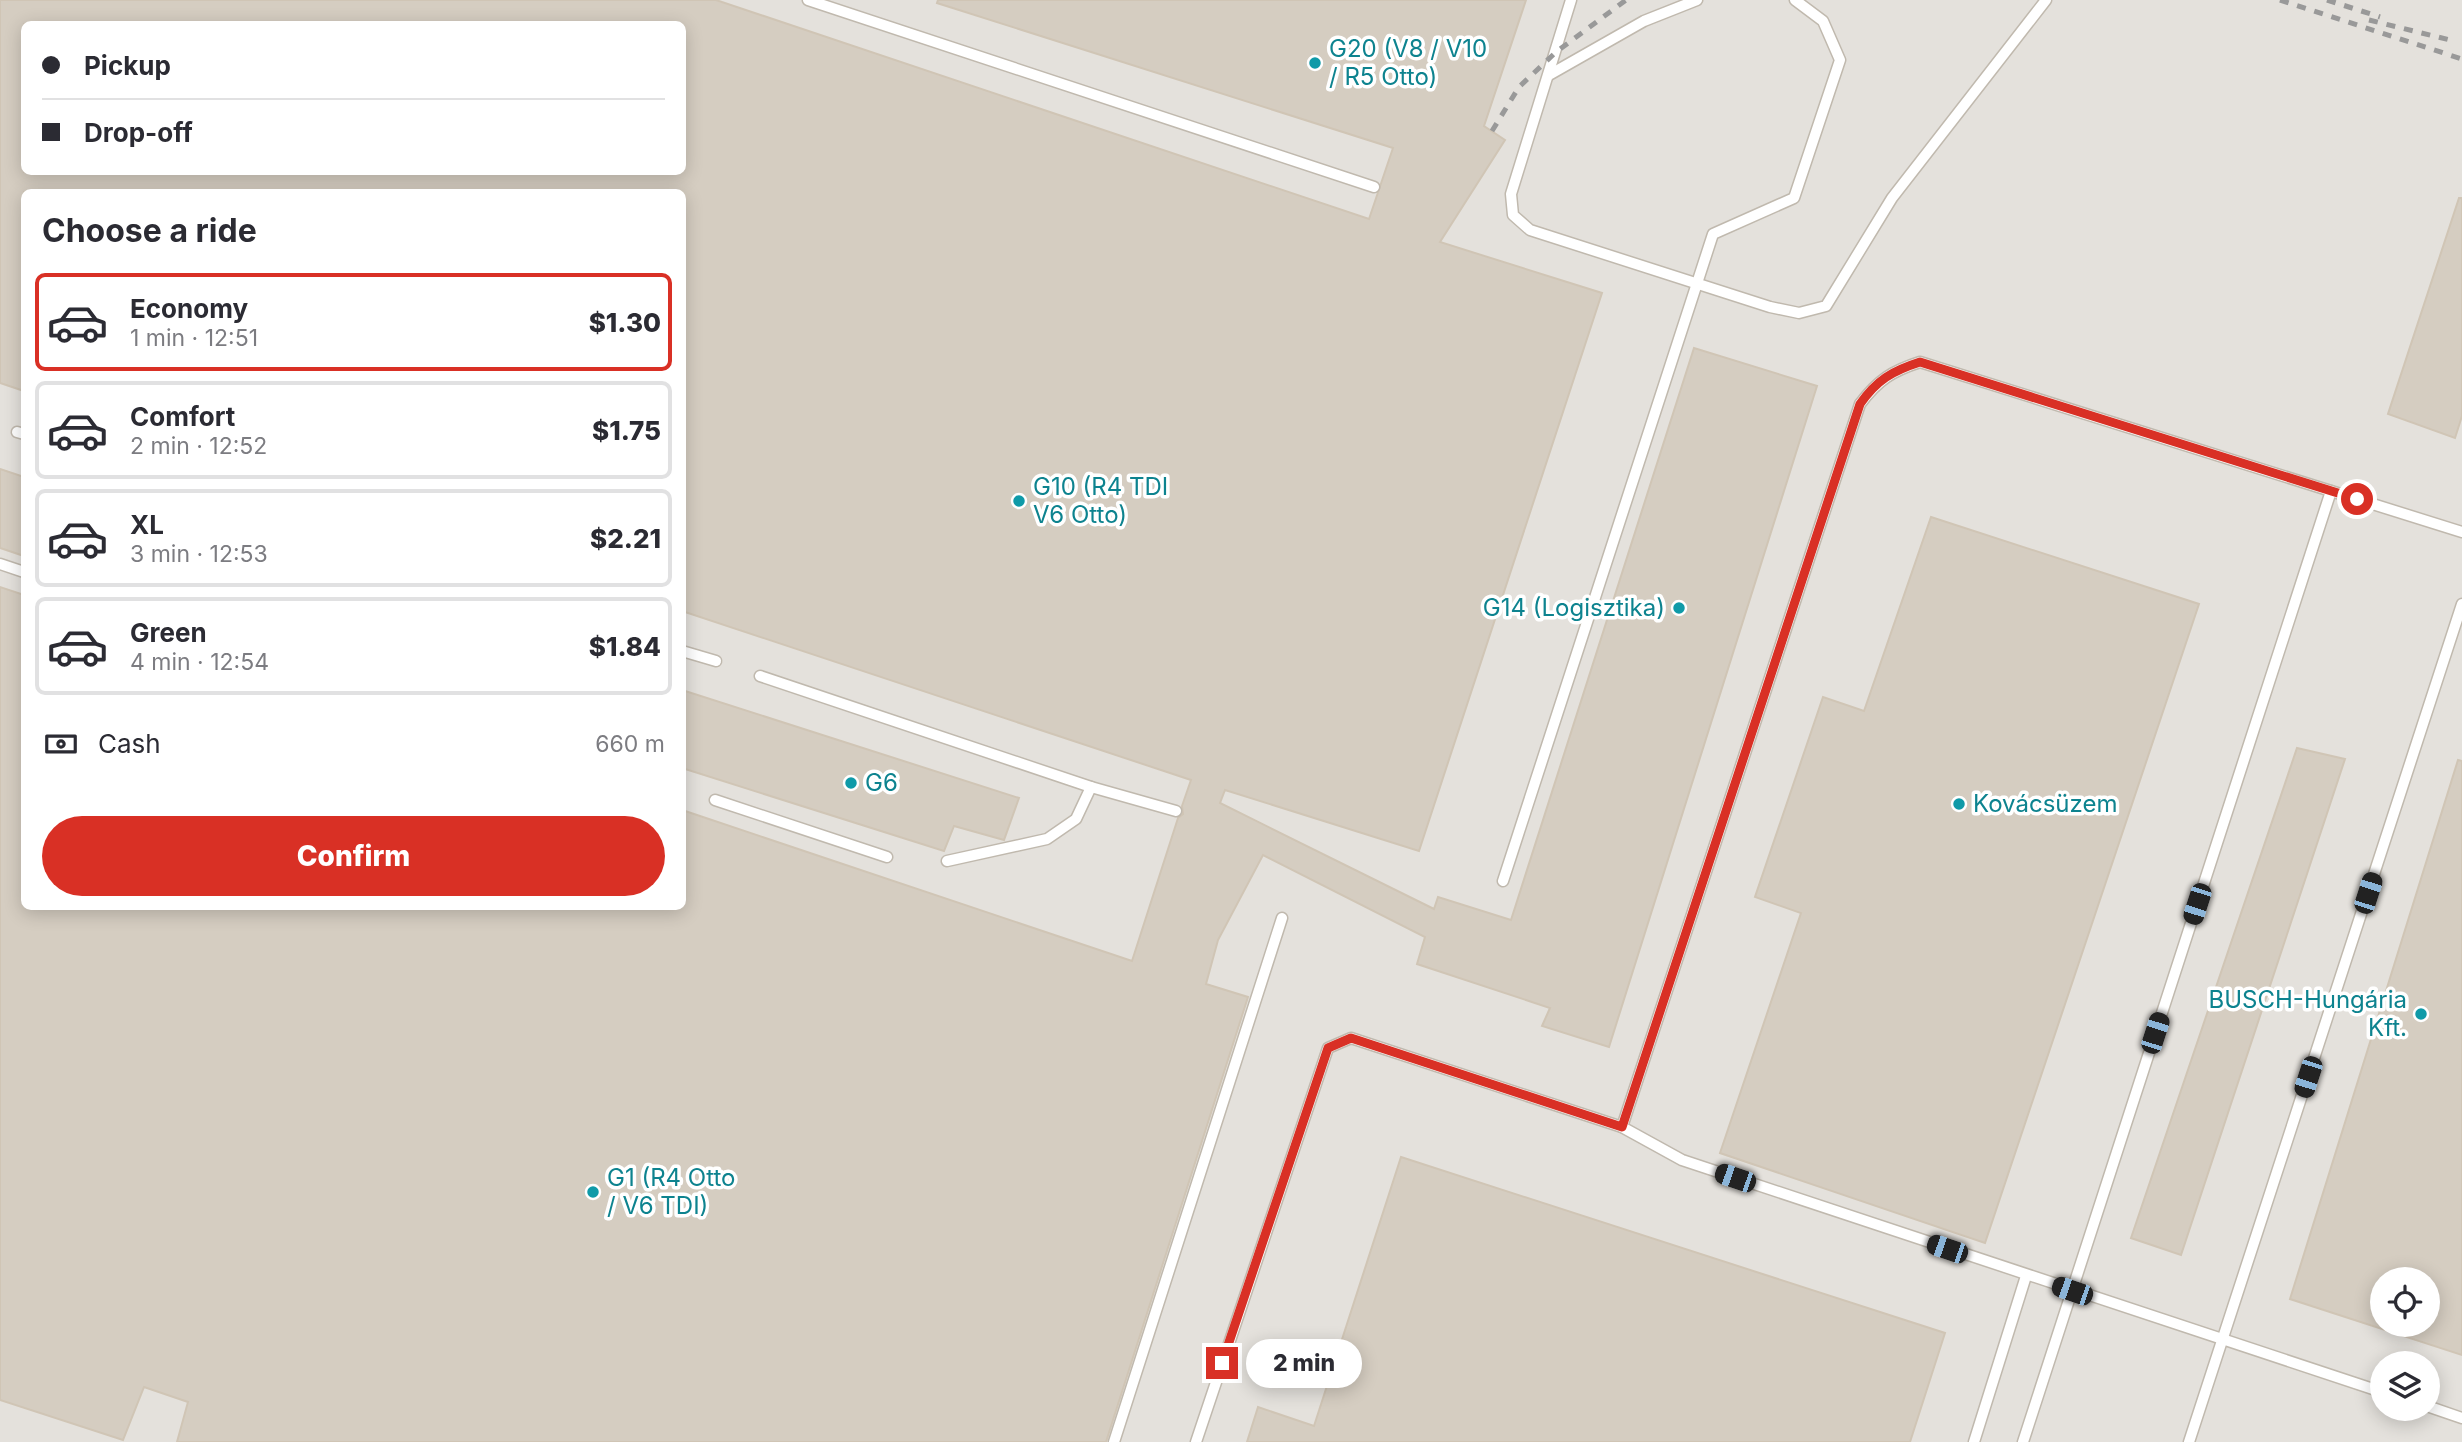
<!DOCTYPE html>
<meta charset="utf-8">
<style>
body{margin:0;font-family:Inter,sans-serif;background:#f7f7f7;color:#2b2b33;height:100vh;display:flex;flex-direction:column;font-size:26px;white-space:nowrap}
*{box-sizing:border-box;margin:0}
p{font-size:23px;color:#7c7c81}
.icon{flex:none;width:38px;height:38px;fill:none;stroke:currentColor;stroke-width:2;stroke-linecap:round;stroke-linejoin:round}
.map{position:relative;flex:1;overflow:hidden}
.details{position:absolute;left:21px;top:189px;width:665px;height:721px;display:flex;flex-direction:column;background:#fff;border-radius:10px;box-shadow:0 4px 18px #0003}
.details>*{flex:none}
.hud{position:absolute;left:21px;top:21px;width:665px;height:154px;border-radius:10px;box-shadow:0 4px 18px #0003;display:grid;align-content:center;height:154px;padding:0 21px;background:#fff}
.fabs{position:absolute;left:2370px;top:1267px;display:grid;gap:14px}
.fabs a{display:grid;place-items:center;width:70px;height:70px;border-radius:50%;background:#fff;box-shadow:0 4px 18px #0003;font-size:35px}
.end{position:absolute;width:32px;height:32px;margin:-16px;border:9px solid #d93025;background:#fff;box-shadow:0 0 0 4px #fff}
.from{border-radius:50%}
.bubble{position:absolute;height:49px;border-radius:24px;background:#fff;box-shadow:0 4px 18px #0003;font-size:23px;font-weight:800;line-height:49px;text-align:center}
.car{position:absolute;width:21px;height:42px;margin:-21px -10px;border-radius:9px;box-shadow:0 0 5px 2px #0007;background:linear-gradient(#222 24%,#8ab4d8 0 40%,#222 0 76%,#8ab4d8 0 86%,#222 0)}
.hud b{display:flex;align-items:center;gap:24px;height:66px;font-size:26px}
.hud b+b{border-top:2px solid #e1e1e2}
.hud i{width:18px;height:18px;background:#2b2b33}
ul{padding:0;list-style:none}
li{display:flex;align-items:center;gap:21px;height:98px;margin:0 14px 10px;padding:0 7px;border:4px solid #e1e1e2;border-radius:10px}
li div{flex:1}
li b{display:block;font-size:26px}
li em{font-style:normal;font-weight:800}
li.current{border-color:#d93025}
li>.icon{width:63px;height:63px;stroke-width:1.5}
h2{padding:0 21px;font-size:32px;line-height:84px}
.pay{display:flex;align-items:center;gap:18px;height:77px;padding:0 21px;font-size:26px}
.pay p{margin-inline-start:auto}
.action{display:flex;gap:14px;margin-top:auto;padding:14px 21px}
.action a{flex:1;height:80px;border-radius:42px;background:#d93025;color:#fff;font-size:28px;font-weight:800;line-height:80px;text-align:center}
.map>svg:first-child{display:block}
</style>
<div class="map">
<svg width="2462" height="1442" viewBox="0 0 2462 1442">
<rect width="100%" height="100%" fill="#f4f1eb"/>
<!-- industrial -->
<path fill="#e4e1dc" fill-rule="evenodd" d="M0 0H2462V1442H0ZM24 24H682V172H24ZM24 192H682V906H24ZM2382 1279H2427V1325H2382ZM2382 1363H2427V1409H2382Z"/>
<!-- building -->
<g fill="#d5cdc1" stroke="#d0c5b5" stroke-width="2" fill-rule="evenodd">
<path d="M0 0H716L1369 219 1393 148 937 3 938 0H1526L1484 126 1505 140 1440 242 1602 293 1419 851 1225 790 1220 803 1434 909 1438 897 1511 920 1694 348 1817 386 1609 1047 1542 1026 1550 1008 1417 964 1425 937 1263 855 1218 940 1206 984 1248 997 1106 1442H177L188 1402 144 1387 123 1440 0 1400V587L24 595V906H682V810L1132 961 1178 818 1183 814 1182 806 1191 780 682 611V192H24V391L0 383ZM24 24H682V172H24Z"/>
<polygon points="2459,198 2462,198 2462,416 2455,438 2388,414"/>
<polygon points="0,469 24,477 24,556 0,548"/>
<polygon points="1931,517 2199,604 1985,1243 1720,1153 1801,913 1755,897 1823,697 1864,711"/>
<polygon points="682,690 1019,798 1004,840 954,826 944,851 682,768"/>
<polygon points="2297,748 2345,759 2181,1255 2131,1238"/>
<path d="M2458 760 2462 761V1355L2290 1299ZM2382 1279H2427V1325H2382Z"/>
<polygon points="1401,1157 1945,1333 1910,1442 1247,1442 1258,1407 1314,1426"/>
</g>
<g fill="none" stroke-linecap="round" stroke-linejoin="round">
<!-- service casing -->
<g stroke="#c0b9ae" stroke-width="13">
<g id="service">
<polyline points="808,0 1374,187"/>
<polyline points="1571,0 1511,194 1513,215 1530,230 1770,307 1799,313 1826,306 1892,198 2046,0"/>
<polyline points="1549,75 1644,21 1697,0"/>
<polyline points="17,432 24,434"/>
<polyline points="0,564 24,572"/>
<polyline points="682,651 716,661"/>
<polyline points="760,676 1091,787 1076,819 1047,839 947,861"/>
<polyline points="1091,787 1176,811"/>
<polyline points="715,800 887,857"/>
<polyline points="1503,881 1713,234 1794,198 1840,60 1823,21 1795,0"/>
<path d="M1622 1127 1860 404C1878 380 1892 371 1920 362L2331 491"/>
<polyline points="2427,1406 2462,1418"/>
<polyline points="1114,1442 1282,918"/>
<polyline points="1196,1442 1328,1048 1351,1038 1622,1127 1682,1160 2382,1392"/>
<polyline points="1974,1442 2026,1276"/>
<polyline points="2023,1442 2331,491 2462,532"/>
<polyline points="2189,1442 2462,604"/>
</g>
</g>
<!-- service -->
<use href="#service" stroke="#fff" stroke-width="10"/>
<!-- rail -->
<g stroke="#999" stroke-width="5" stroke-dasharray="9 9" stroke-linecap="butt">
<polyline points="2280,0 2462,59"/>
<polyline points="2327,0 2380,17"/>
<polyline points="2369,20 2454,41"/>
<polyline points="1492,131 1519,87 1556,52 1626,0"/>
</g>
</g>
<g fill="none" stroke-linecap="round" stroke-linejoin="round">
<!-- route -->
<path stroke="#d93025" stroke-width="9" d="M1222 1363 1328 1048 1351 1038 1622 1127 1860 404C1877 380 1892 371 1920 362L2357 499"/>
</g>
<!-- markers -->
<g fill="#0f9aa8" stroke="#fff" stroke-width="2.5">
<circle cx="1315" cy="63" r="7"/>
<circle cx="1019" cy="501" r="7"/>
<circle cx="1679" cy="608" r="7"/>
<circle cx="851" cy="783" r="7"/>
<circle cx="1959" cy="804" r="7"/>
<circle cx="2421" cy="1014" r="7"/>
<circle cx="593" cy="1192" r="7"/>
</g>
<g text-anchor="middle" stroke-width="7" stroke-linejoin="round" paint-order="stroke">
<!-- culture labels -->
<g font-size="24" fill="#0d838f" stroke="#fff" text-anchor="start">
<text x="1329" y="57">G20 (V8 / V10<tspan x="1329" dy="28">/ R5 Otto)</tspan></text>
<text x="1033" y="495">G10 (R4 TDI<tspan x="1033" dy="28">V6 Otto)</tspan></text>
<text x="1665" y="616" text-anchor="end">G14 (Logisztika)</text>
<text x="865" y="791">G6</text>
<text x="1973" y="812">Kovácsüzem</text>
<text x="2407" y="1008" text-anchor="end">BUSCH-Hungária<tspan x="2407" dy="28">Kft.</tspan></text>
<text x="607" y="1186">G1 (R4 Otto<tspan x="607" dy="28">/ V6 TDI)</tspan></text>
</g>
</g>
</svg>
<div class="fabs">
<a><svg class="icon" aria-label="locate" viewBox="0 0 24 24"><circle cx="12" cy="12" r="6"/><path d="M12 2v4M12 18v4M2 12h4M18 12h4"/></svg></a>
<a><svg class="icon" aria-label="layers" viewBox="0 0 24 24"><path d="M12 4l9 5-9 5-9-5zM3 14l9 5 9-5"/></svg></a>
</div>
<i class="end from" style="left:2357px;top:499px"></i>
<i class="end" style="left:1222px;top:1363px"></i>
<div class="bubble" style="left:1246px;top:1339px;width:116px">2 min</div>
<i class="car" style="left:2368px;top:893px;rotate:18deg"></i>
<i class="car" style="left:2197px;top:904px;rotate:198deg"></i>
<i class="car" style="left:2155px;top:1033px;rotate:18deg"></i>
<i class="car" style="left:2308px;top:1077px;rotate:198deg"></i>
<i class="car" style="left:1735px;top:1178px;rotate:289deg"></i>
<i class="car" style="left:1947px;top:1249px;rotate:289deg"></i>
<i class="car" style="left:2072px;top:1291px;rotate:289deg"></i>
<div class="hud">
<b><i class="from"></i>Pickup</b>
<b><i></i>Drop-off</b>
</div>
<section class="details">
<h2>Choose a ride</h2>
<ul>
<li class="current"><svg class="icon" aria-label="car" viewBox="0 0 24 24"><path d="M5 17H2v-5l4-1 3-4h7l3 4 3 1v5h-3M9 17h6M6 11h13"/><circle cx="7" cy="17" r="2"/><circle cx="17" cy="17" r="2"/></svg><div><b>Economy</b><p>1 min · 12:51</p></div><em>$1.30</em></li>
<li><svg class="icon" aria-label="car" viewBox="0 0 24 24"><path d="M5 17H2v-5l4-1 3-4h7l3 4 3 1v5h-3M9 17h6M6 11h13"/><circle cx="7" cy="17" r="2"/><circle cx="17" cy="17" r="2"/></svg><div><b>Comfort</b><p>2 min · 12:52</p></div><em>$1.75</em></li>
<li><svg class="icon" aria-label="car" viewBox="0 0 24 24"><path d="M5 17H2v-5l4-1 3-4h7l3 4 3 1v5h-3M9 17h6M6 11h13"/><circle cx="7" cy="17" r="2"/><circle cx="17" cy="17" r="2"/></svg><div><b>XL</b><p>3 min · 12:53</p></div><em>$2.21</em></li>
<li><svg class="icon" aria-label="car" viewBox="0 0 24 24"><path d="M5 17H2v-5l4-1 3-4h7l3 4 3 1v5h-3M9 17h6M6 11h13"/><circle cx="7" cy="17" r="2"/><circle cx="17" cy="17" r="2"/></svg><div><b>Green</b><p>4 min · 12:54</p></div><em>$1.84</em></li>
</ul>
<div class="pay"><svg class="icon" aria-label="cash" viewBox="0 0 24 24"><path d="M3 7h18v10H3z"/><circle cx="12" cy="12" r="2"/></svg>Cash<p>660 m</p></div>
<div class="action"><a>Confirm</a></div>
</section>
</div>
